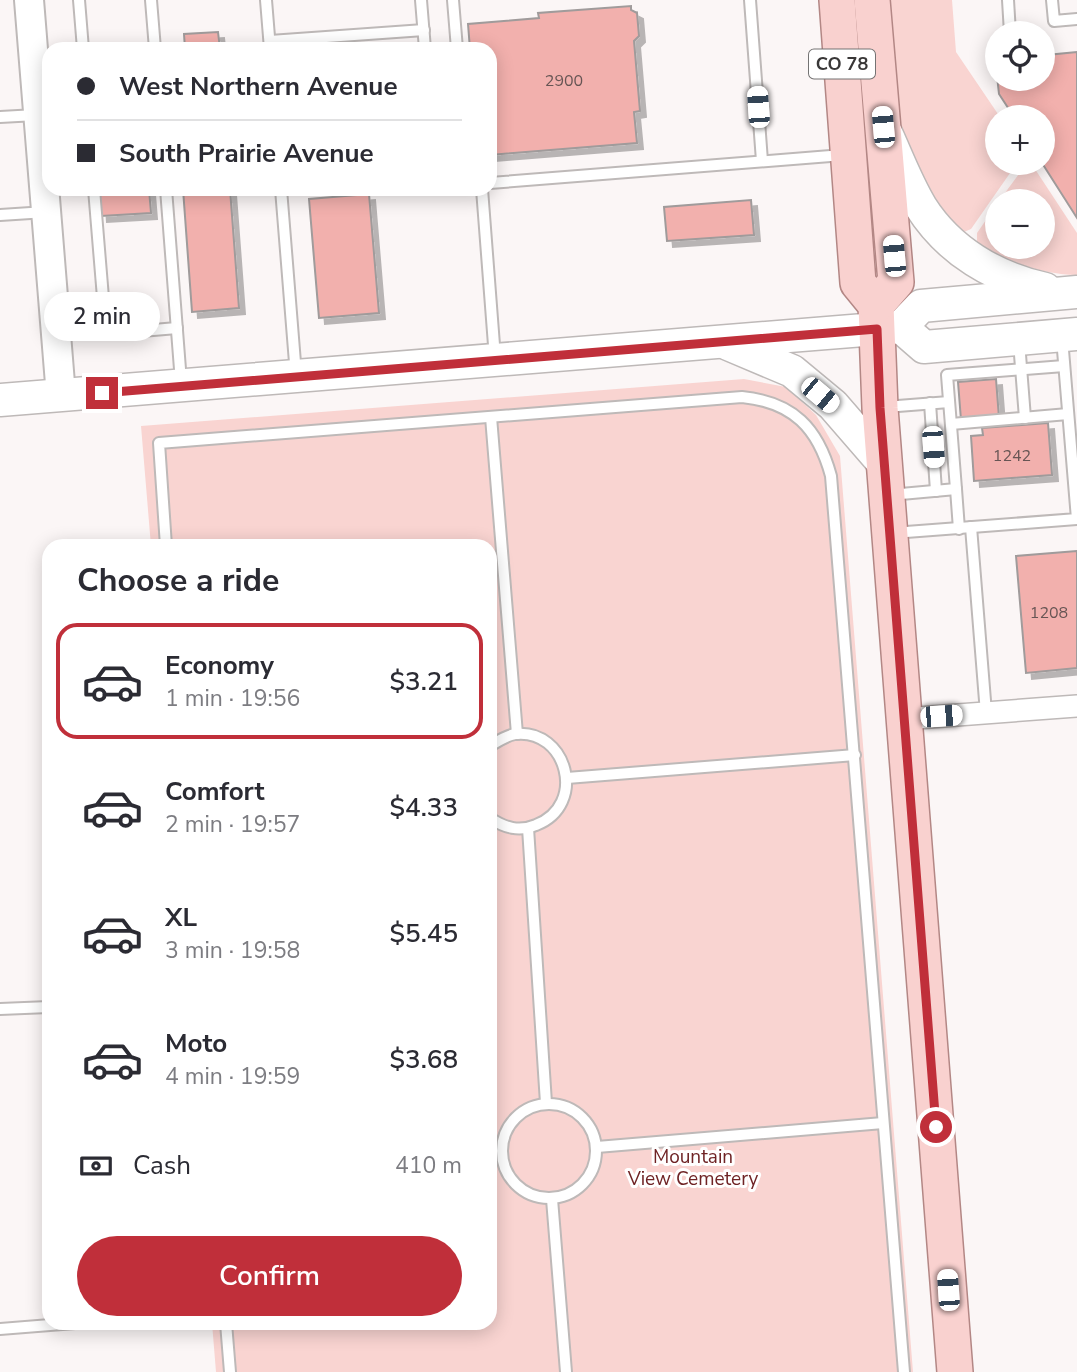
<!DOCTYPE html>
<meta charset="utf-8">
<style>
body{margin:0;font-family:"Nunito Sans",sans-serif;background:#f2f2f3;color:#2b2b33;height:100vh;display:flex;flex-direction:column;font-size:26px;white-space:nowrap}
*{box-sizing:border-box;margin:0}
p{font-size:23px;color:#7c7c81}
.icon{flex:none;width:38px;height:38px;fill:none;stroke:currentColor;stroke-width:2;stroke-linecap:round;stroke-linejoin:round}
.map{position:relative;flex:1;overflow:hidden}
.sheet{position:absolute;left:42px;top:539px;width:455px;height:791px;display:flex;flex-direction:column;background:#fff;border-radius:21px;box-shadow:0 4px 18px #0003}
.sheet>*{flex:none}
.banner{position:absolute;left:42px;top:42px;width:455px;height:154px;border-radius:21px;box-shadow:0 4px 18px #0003;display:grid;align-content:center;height:154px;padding:0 35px;background:#fff}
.tools{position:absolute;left:985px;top:21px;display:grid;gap:14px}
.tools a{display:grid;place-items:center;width:70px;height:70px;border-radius:50%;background:#fff;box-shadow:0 4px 18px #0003;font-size:35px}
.end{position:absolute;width:32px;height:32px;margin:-16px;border:9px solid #c02f3a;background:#fff;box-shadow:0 0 0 4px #fff}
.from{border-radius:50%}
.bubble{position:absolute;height:49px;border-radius:24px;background:#fff;box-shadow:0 4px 18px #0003;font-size:23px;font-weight:600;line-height:49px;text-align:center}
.car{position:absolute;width:21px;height:42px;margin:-21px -10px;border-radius:9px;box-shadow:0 0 5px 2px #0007;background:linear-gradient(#fff 24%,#345 0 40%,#fff 0 76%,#345 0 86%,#fff 0)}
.banner b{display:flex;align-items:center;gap:24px;height:66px;font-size:26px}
.banner b+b{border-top:2px solid #e1e1e2}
.banner i{width:18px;height:18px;background:#2b2b33}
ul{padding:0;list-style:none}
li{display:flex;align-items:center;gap:21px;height:116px;margin:0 14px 10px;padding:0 21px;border:4px solid transparent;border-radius:21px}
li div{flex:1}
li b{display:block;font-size:26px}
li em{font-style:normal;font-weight:600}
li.current{border-color:#c02f3a}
li>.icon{width:63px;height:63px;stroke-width:1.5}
h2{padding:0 35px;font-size:32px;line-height:84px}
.pay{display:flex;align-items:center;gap:18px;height:77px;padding:0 35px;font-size:26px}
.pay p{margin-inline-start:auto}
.primary-button{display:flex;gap:14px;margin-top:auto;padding:14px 35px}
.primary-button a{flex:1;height:80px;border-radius:42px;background:#c02f3a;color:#fff;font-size:28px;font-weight:600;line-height:80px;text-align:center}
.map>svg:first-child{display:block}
</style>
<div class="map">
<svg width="1077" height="1372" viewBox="0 0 1077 1372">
<defs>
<filter id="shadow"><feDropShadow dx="6" dy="6" stdDeviation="0" flood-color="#0004"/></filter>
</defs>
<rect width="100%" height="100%" fill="#fbf6f6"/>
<!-- green -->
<g fill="#f9d4d1">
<path d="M887 0H952L956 52 1000 117H998V163H1017L971 229 964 232C952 222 939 211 930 198 893 139 894 67 887 0Z"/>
<path d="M1027 163H1031L1077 233V275C1040 274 1008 262 977 242V233L997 204 998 247H1043V201H999Z"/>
<polygon points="744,379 786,387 816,415 840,456 913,1372 216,1372 212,1323 490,1323 490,546 151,546 141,426"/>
</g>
<!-- building -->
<g fill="#f2b0ad" stroke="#a09b9b" stroke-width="2" filter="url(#shadow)">
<polygon points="631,6 631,10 637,13 639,36 634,41 640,111 634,112 637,143 490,155 490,49 470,49 468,24 539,18 538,13"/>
<polygon points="218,32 220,49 185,49 184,34"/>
<polygon points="1077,52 1077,218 1042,163 1043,117 1014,117 999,94 997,76 998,79 1043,79 1043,74 1048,73 1047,55"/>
<polygon points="99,189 149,189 151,213 101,216"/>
<polygon points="183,189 230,189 239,308 192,312"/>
<polygon points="369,194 379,313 319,318 309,199"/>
<polygon points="751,200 754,235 667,241 664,207"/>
<polygon points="996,379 999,418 961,420 958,382"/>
<polygon points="1048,423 1052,475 974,481 971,436 983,435 982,428"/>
<polygon points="1077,551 1077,668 1026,673 1016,556"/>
</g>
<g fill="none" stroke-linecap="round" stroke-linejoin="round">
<!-- service casing -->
<g stroke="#beb9b8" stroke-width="14">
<g id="service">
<polyline points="79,0 83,49"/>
<polyline points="151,0 155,49"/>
<polyline points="266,0 270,49"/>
<polyline points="421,0 425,49"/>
<polyline points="453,0 457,49"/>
<polyline points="750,0 762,161"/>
<polyline points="1008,0 1010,33"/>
<polyline points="1052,0 1054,21 1077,19"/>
<polyline points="270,41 424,30"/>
<polyline points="0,117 36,115"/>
<polyline points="490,183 843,155"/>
<polyline points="94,189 106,334 177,328"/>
<polyline points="166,189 181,382"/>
<polyline points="281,189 296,375"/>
<polyline points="482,189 495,358"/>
<polyline points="0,215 46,212"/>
<polyline points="1019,342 1025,418"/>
<polyline points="930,403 936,491"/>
<polyline points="885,407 949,402"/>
<polyline points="491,417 517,734"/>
<polyline points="951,424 1068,414"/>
<polyline points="956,489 959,529"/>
<polyline points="890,495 956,489 947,375 1064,366"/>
<polyline points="971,527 986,713"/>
<polyline points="893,533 1077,519 1062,338"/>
<path d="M166 546 159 443 742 397C793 402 818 428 831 476L904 1372"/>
<path d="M490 746C498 741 505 736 515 734 567 728 588 805 536 825 519 832 505 828 490 818"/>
<polyline points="567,778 855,755"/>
<polyline points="528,828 546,1103"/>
<polyline points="0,1009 49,1007"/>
<circle cx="549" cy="1151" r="47"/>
<polyline points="597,1147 883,1123"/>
<polyline points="552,1199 566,1372"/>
<polyline points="226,1323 230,1372"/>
<polyline points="0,1329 75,1323"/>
</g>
</g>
<!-- minor casing -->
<g stroke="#beb9b8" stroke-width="24">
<polyline id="minor" points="904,719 1077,706"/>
</g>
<!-- tertiary casing -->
<g stroke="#beb9b8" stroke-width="32">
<polyline id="tertiary" points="29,0 61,396"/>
</g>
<!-- secondary casing -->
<g stroke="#beb9b8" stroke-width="35">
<g id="secondary">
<path d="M886 133C897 157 907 184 921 207 949 251 995 278 1045 289"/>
<polyline points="901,327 924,347 1077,334"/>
<polyline points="728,344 792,371 833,405 885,465"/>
<polyline points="0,400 901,327 921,306 1077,292"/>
</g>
</g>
<!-- primary casing -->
<g stroke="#b38785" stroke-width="38">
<g id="primary">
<polyline points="837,0 858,283 876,305 880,408 955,1372"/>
<polyline points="872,0 896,282 876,305"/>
</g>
</g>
<!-- service -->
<use href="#service" stroke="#fff" stroke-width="10"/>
<!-- minor -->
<use href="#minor" stroke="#fff" stroke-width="21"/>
<!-- tertiary -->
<use href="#tertiary" stroke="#fff" stroke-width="28"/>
<!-- secondary -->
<use href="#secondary" stroke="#fff" stroke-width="32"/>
<!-- primary -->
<use href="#primary" stroke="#f9d1cf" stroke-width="35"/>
</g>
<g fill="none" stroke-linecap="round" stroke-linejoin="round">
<!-- route -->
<polyline stroke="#c02f3a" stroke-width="9" points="102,393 877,329 880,408 936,1127"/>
</g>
<g text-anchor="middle" stroke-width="6" stroke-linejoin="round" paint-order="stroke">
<!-- number labels -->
<g font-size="16" fill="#675554">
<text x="564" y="86">2900</text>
<text x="1012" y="461">1242</text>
<text x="1049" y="618">1208</text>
</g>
<!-- shield labels -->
<rect fill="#fff" stroke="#747373" stroke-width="2" x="809" y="49.5" width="66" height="29" rx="5"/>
<g font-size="18" font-weight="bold" fill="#393737">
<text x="842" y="70">CO 78</text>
</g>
<!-- park labels -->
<g font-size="19" fill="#6f2325" stroke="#fff">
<text x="693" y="1163">Mountain<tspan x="693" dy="22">View Cemetery</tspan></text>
</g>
</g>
</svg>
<div class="tools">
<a><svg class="icon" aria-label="locate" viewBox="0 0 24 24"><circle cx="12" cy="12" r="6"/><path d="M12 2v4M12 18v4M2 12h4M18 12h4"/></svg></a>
<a>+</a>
<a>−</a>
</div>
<i class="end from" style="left:936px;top:1127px"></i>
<i class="end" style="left:102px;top:393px"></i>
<div class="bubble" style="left:44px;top:292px;width:116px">2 min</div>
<i class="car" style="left:758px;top:107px;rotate:356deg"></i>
<i class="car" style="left:883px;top:127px;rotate:355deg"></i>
<i class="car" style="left:894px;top:256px;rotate:355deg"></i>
<i class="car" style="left:820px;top:395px;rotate:130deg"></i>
<i class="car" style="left:933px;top:447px;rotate:176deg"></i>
<i class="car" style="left:941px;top:716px;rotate:86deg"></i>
<i class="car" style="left:948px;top:1290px;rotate:356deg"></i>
<div class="banner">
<b><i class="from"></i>West Northern Avenue</b>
<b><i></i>South Prairie Avenue</b>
</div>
<section class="sheet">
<h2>Choose a ride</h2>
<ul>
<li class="current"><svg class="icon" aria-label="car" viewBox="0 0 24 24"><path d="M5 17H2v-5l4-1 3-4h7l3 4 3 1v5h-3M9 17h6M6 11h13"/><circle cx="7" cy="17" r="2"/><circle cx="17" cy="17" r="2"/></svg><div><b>Economy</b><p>1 min · 19:56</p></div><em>$3.21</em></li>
<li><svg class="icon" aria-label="car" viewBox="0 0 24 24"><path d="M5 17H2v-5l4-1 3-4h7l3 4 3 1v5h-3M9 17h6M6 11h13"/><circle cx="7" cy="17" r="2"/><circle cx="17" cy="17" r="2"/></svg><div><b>Comfort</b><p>2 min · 19:57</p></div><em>$4.33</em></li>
<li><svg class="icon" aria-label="car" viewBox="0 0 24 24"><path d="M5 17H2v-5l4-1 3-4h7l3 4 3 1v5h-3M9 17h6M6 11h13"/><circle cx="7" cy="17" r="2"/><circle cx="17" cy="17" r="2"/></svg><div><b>XL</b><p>3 min · 19:58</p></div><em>$5.45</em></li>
<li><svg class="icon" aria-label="car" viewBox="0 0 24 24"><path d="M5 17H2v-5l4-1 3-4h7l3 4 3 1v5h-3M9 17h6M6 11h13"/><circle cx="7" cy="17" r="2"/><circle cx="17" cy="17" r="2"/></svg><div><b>Moto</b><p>4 min · 19:59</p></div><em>$3.68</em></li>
</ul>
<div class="pay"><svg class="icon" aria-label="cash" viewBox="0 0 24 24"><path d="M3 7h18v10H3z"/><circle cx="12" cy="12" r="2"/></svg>Cash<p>410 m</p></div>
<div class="primary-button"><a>Confirm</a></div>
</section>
</div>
